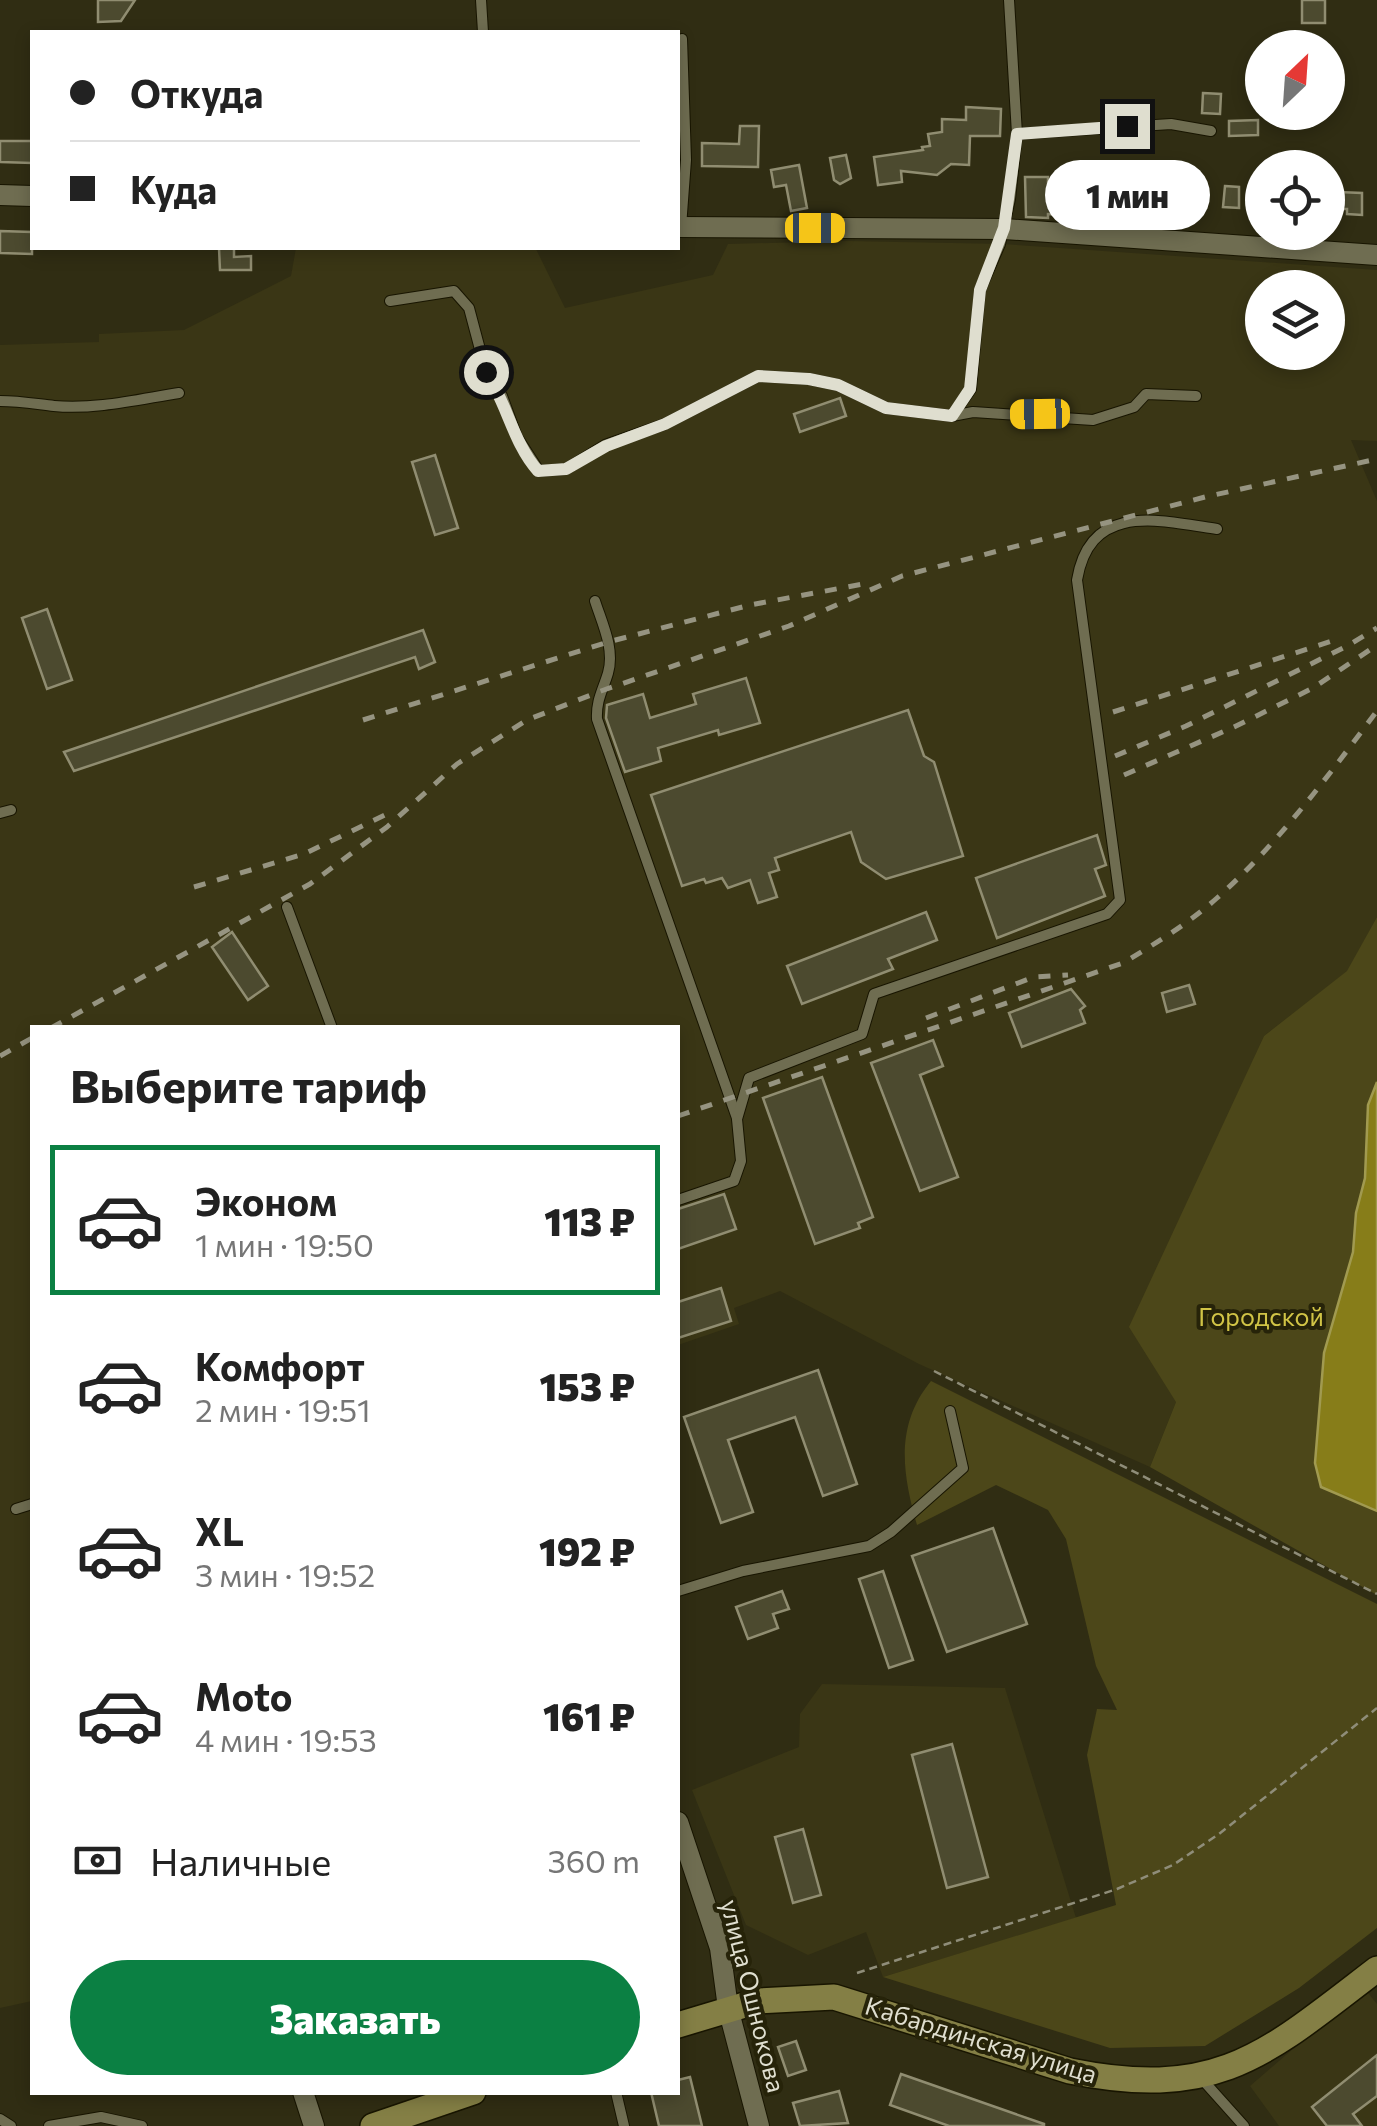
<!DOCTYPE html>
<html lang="ru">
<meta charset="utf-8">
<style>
body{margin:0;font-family:Commissioner,sans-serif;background:#f6f6f6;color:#222;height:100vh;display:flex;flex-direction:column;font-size:38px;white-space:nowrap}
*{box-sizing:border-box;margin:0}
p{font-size:32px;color:#767676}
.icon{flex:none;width:55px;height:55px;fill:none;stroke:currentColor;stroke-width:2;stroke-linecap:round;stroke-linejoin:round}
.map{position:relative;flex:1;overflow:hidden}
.details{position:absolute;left:30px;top:1025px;width:650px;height:1070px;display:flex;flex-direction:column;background:#fff;border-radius:0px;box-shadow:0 5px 15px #0003}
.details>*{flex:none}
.top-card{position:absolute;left:30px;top:30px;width:650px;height:220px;border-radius:0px;box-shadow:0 5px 15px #0003;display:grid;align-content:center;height:220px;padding:0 40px;background:#fff}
.needle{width:65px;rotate:25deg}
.tools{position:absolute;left:1245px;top:30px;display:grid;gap:20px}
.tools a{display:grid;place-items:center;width:100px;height:100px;border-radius:50%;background:#fff;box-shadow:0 5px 15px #0003;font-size:50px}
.end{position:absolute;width:45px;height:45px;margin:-22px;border:12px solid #dfdecf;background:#111;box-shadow:0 0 0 5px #111}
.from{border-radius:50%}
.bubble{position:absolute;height:70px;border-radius:35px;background:#fff;box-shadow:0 5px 15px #0003;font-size:32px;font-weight:800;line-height:70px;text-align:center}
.car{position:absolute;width:30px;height:60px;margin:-30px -15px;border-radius:12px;box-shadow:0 0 8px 2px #0007;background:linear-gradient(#f5c518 24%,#345 0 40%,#f5c518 0 76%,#345 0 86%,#f5c518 0)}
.top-card b{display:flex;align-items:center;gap:35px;height:95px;font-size:38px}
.top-card b+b{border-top:2px solid #e0e0e0}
.top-card i{width:25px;height:25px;background:#222}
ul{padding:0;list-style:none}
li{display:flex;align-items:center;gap:30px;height:150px;margin:0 20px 15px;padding:0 20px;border:5px solid transparent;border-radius:0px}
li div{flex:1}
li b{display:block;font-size:38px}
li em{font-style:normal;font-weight:800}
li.selected{border-color:#0b8043}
li>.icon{width:90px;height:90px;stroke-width:1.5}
h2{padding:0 40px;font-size:45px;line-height:120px}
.pay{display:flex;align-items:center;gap:25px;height:110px;padding:0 40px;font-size:38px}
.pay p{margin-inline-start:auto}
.primary-button{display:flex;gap:20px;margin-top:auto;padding:20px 40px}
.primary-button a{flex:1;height:115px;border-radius:60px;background:#0b8043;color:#fff;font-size:40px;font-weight:800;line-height:115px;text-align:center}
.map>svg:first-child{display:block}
</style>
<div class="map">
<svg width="1377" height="2126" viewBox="0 0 1377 2126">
<rect width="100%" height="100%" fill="#302d13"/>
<!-- built -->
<g fill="#3a3615" fill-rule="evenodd">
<path d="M846 241 1003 244 1377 270V441L1351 440 1377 501V917L1348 971 1264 1036 1206 1165 1176 1402 1150 1467 919 1364 780 1291 734 1308 739 1324 678 1345V1028H32V2001L0 2008V345L99 342V334L184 330 291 276 296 248 536 249 565 308 713 275 728 244ZM1262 288H1328V352H1262Z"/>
<polygon points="822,1684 1005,1688 1076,1918 883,1977 866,1932 808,1955 746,1925 692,1790 799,1747 800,1714"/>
<polygon points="1364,1988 1377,2004 1377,2126 1279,2126 1250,2086"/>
</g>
<!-- green -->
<g fill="#4c4719">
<polygon points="1377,917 1377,1595 1150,1467 1176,1402 1129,1327 1264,1036 1347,971"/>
<path d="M931 1381 1377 1604V1928L1299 1988 1205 2046 1110 2048 883 1977 1116 1905 1087 1755 1097 1709 1117 1710 1096 1666 1066 1539 1048 1510 996 1485 917 1525C902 1473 895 1425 931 1381Z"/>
</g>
<!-- water -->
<polygon fill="#877d19" stroke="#a19a50" stroke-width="2.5" points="1377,1082 1377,1511 1321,1487 1315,1463 1324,1353 1353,1252 1356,1213 1365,1178 1368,1105"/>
<!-- building -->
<g fill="#4c4a2f" stroke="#908d71" stroke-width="2.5">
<polygon points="98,0 135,0 121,21 98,22"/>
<rect x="1302" y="0" width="23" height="23"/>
<polygon points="1203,93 1221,94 1220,114 1202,113"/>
<polygon points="966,107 1001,109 1000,136 970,136 969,165 951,164 937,175 901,171 902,182 878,185 874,157 923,150 922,147 930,146 928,134 942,132 942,119 966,120"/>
<polygon points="1258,120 1258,135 1229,136 1229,121"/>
<polygon points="740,126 759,126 758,167 702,166 702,143 739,144"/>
<polygon points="0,141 32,141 32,163 0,162"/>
<polygon points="846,155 851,178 840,184 834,180 830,158"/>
<polygon points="799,165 807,208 791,211 786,185 774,187 771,170"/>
<polygon points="1174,173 1187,173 1187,180 1194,180 1194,200 1174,201"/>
<polygon points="1025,177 1048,177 1048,184 1093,187 1091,217 1048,214 1048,218 1026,217"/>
<polygon points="1122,179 1142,180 1140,201 1121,199"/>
<polygon points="1225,186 1239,187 1239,208 1223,207"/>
<polygon points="1338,192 1362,193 1362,215 1347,214 1347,209 1337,209"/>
<polygon points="0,231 32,232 32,254 0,253"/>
<polygon points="219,248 234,248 234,257 251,256 251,270 220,270"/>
<polygon points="840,398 846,416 800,432 794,414"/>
<polygon points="435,455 458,528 435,535 412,462"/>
<polygon points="47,609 72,680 47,689 22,618"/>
<polygon points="423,630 435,662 419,669 415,657 74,771 64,752"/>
<polygon points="746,678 760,723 719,735 718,730 658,748 661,761 625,772 606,718 607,705 643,694 650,718 696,704 693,694"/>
<polygon points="908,710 924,756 934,762 963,856 886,879 861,862 851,832 775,858 779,870 769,873 777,897 758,903 750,880 728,888 722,878 706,883 704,879 682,886 651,795"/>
<polygon points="1097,835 1106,865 1095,869 1105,896 997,938 976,878"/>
<polygon points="926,912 937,940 888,959 893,969 802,1004 787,966"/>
<polygon points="232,932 268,986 248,1000 212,947"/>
<polygon points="1189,985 1195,1004 1167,1012 1162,993"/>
<polygon points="1071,989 1085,1006 1080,1010 1085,1023 1022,1047 1009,1013"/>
<polygon points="933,1040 943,1066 920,1075 958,1177 920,1191 871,1063"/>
<polygon points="822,1077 873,1217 858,1223 860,1228 815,1244 763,1098"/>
<polygon points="724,1194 736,1229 678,1249 678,1209"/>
<polygon points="721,1288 731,1321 678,1338 678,1302"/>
<polygon points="818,1370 857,1484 823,1496 795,1417 728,1440 753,1512 721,1523 684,1417"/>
<polygon points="993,1528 1027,1624 947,1652 912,1556"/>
<polygon points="883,1571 913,1660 889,1668 859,1579"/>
<polygon points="782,1591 789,1609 773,1614 778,1628 748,1639 736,1607"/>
<polygon points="952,1744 988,1877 947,1888 912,1755"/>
<polygon points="803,1829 821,1895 793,1903 775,1837"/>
<polygon points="796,2041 806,2070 788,2076 778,2047"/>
<polygon points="1377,2055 1377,2096 1353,2114 1362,2126 1327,2126 1312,2107"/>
<polygon points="901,2074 1044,2124 1044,2126 949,2126 890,2105"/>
<polygon points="690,2077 702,2126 659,2126 651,2092 678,2092 678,2080"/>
<polygon points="839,2091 848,2123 800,2126 793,2103"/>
</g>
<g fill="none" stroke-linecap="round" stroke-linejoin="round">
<!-- lane casing -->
<g stroke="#181500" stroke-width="12">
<g id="lane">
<polyline points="481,0 483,32"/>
<polyline points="1017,134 1171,124 1211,131"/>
<polyline points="681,227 686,160 682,39"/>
<polyline points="390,301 454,291 469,308 486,372 502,396 517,437 539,471 566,469 605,445 665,424 758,376 809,379 838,385 886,408 952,416 973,412 1093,420 1134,407 1146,394 1196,396"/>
<path d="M0 401C19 401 36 404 54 406 95 410 140 399 179 393"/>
<polyline points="952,416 971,389 980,290 1000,244 1010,199 1017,134 1009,0"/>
<path d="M595 601C602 623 615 649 608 673 603 690 596 700 597 719L737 1118"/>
<polyline points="0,813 11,810"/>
<polyline points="287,907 332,1028"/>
<path d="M678 1200 734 1181 741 1161 737 1119 749 1078 862 1034 874 994 1107 914 1120 900 1077 580C1090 502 1158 520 1217 529"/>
<polyline points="16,1509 32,1504"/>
<polyline points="678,1591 743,1571 869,1546 891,1532 963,1468 950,1411"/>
<polyline points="1201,2078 1244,2126"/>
<polyline points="616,2092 624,2126"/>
<polyline points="0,2119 11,2126"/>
<polyline points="49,2126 101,2117 142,2126"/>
</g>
</g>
<!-- street casing -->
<g stroke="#181500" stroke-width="22">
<g id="street">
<polyline points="0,195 32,196"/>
<polyline points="678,227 1005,229 1377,255"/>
<polyline points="678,1822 720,1948 728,2008 759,2126"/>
<polyline points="303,2092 314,2126"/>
</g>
</g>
<!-- secondary casing -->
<g stroke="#181500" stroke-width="28">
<g id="secondary">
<path d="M678 2025 758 2001 834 1997 1070 2071C1219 2101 1266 2054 1377 1969"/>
<polyline points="373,2126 473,2092"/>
</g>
</g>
<!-- path -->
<g stroke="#8f8d79" stroke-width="2.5" stroke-dasharray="8 5" stroke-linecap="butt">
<polyline points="934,1371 1377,1594"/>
<polyline points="857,1973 1117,1889 1173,1865 1219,1834 1377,1708"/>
</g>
<!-- lane -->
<use href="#lane" stroke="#6f6d51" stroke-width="10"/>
<!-- street -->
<use href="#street" stroke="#6f6d51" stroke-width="20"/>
<!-- secondary -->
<use href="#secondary" stroke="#847f45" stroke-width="25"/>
<!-- rail -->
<g stroke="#969481" stroke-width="5" stroke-dasharray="12 12" stroke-linecap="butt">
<polyline points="1113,712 1332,641"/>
<polyline points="363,720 608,642 750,605 863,584"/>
<polyline points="1115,756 1186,726 1349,645 1377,628"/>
<polyline points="1124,775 1234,727 1313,688 1377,645"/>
<polyline points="194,887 304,854 387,814"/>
<polyline points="926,1018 1034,977 1068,975"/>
<polyline points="51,1028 310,884 387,827 457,764 527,720 601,691 789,626 902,576 1205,497 1377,459"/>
<polyline points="0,1056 32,1038"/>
<path d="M678 1116 1123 963C1156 943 1188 924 1217 898 1278 844 1328 776 1377 711"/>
</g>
</g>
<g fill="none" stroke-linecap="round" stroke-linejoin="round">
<!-- route -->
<path stroke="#dfdecf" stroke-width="12" d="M486 372C507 403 513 443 538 471L566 469 606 446 665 424 758 376 809 379 838 385 886 408 952 416 970 389 980 290 1004 228 1017 134 1127 126"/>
</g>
<g text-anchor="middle" stroke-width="8" stroke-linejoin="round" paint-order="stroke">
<!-- park labels -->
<g font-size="25" fill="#d1c446" stroke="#262309">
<text x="1261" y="1326">Городской</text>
</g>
<!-- street labels -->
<g font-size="25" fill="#dfdecf" stroke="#262309">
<text transform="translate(753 1996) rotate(76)" y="9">улица Ошнокова</text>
<text transform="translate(981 2040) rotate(17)" y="9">Кабардинская улица</text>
</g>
</g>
</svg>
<div class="tools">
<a><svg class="needle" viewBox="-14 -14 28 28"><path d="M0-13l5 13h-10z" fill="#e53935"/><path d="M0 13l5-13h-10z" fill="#767676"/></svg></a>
<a><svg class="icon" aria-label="locate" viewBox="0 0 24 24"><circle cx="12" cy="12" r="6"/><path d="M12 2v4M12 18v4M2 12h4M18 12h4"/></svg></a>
<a><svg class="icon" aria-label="layers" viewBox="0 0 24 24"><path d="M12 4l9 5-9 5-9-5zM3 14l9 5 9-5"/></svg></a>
</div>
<i class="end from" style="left:486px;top:372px"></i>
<i class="end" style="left:1127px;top:126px"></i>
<div class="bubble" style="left:1045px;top:160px;width:165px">1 мин</div>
<i class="car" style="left:815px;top:228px;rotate:90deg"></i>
<i class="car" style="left:1040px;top:414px;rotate:269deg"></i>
<div class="top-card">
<b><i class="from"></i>Откуда</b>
<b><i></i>Куда</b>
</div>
<section class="details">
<h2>Выберите тариф</h2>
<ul>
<li class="selected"><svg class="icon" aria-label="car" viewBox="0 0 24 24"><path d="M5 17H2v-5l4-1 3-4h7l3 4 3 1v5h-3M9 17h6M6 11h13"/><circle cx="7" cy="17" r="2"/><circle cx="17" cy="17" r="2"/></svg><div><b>Эконом</b><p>1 мин · 19:50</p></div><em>113 ₽</em></li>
<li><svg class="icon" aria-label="car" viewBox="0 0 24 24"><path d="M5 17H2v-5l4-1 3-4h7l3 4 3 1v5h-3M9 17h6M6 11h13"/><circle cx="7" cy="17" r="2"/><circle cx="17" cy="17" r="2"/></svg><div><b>Комфорт</b><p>2 мин · 19:51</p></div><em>153 ₽</em></li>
<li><svg class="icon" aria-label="car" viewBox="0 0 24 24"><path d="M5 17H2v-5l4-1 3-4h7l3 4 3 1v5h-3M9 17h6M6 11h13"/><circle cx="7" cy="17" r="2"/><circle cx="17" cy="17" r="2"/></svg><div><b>XL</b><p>3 мин · 19:52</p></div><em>192 ₽</em></li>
<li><svg class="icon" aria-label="car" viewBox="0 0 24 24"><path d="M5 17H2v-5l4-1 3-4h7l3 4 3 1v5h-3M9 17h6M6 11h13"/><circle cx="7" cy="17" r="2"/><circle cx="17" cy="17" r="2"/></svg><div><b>Moto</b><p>4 мин · 19:53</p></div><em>161 ₽</em></li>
</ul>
<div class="pay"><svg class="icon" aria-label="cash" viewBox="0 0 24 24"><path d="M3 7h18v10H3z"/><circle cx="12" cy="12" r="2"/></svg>Наличные<p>360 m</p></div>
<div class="primary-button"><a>Заказать</a></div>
</section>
</div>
